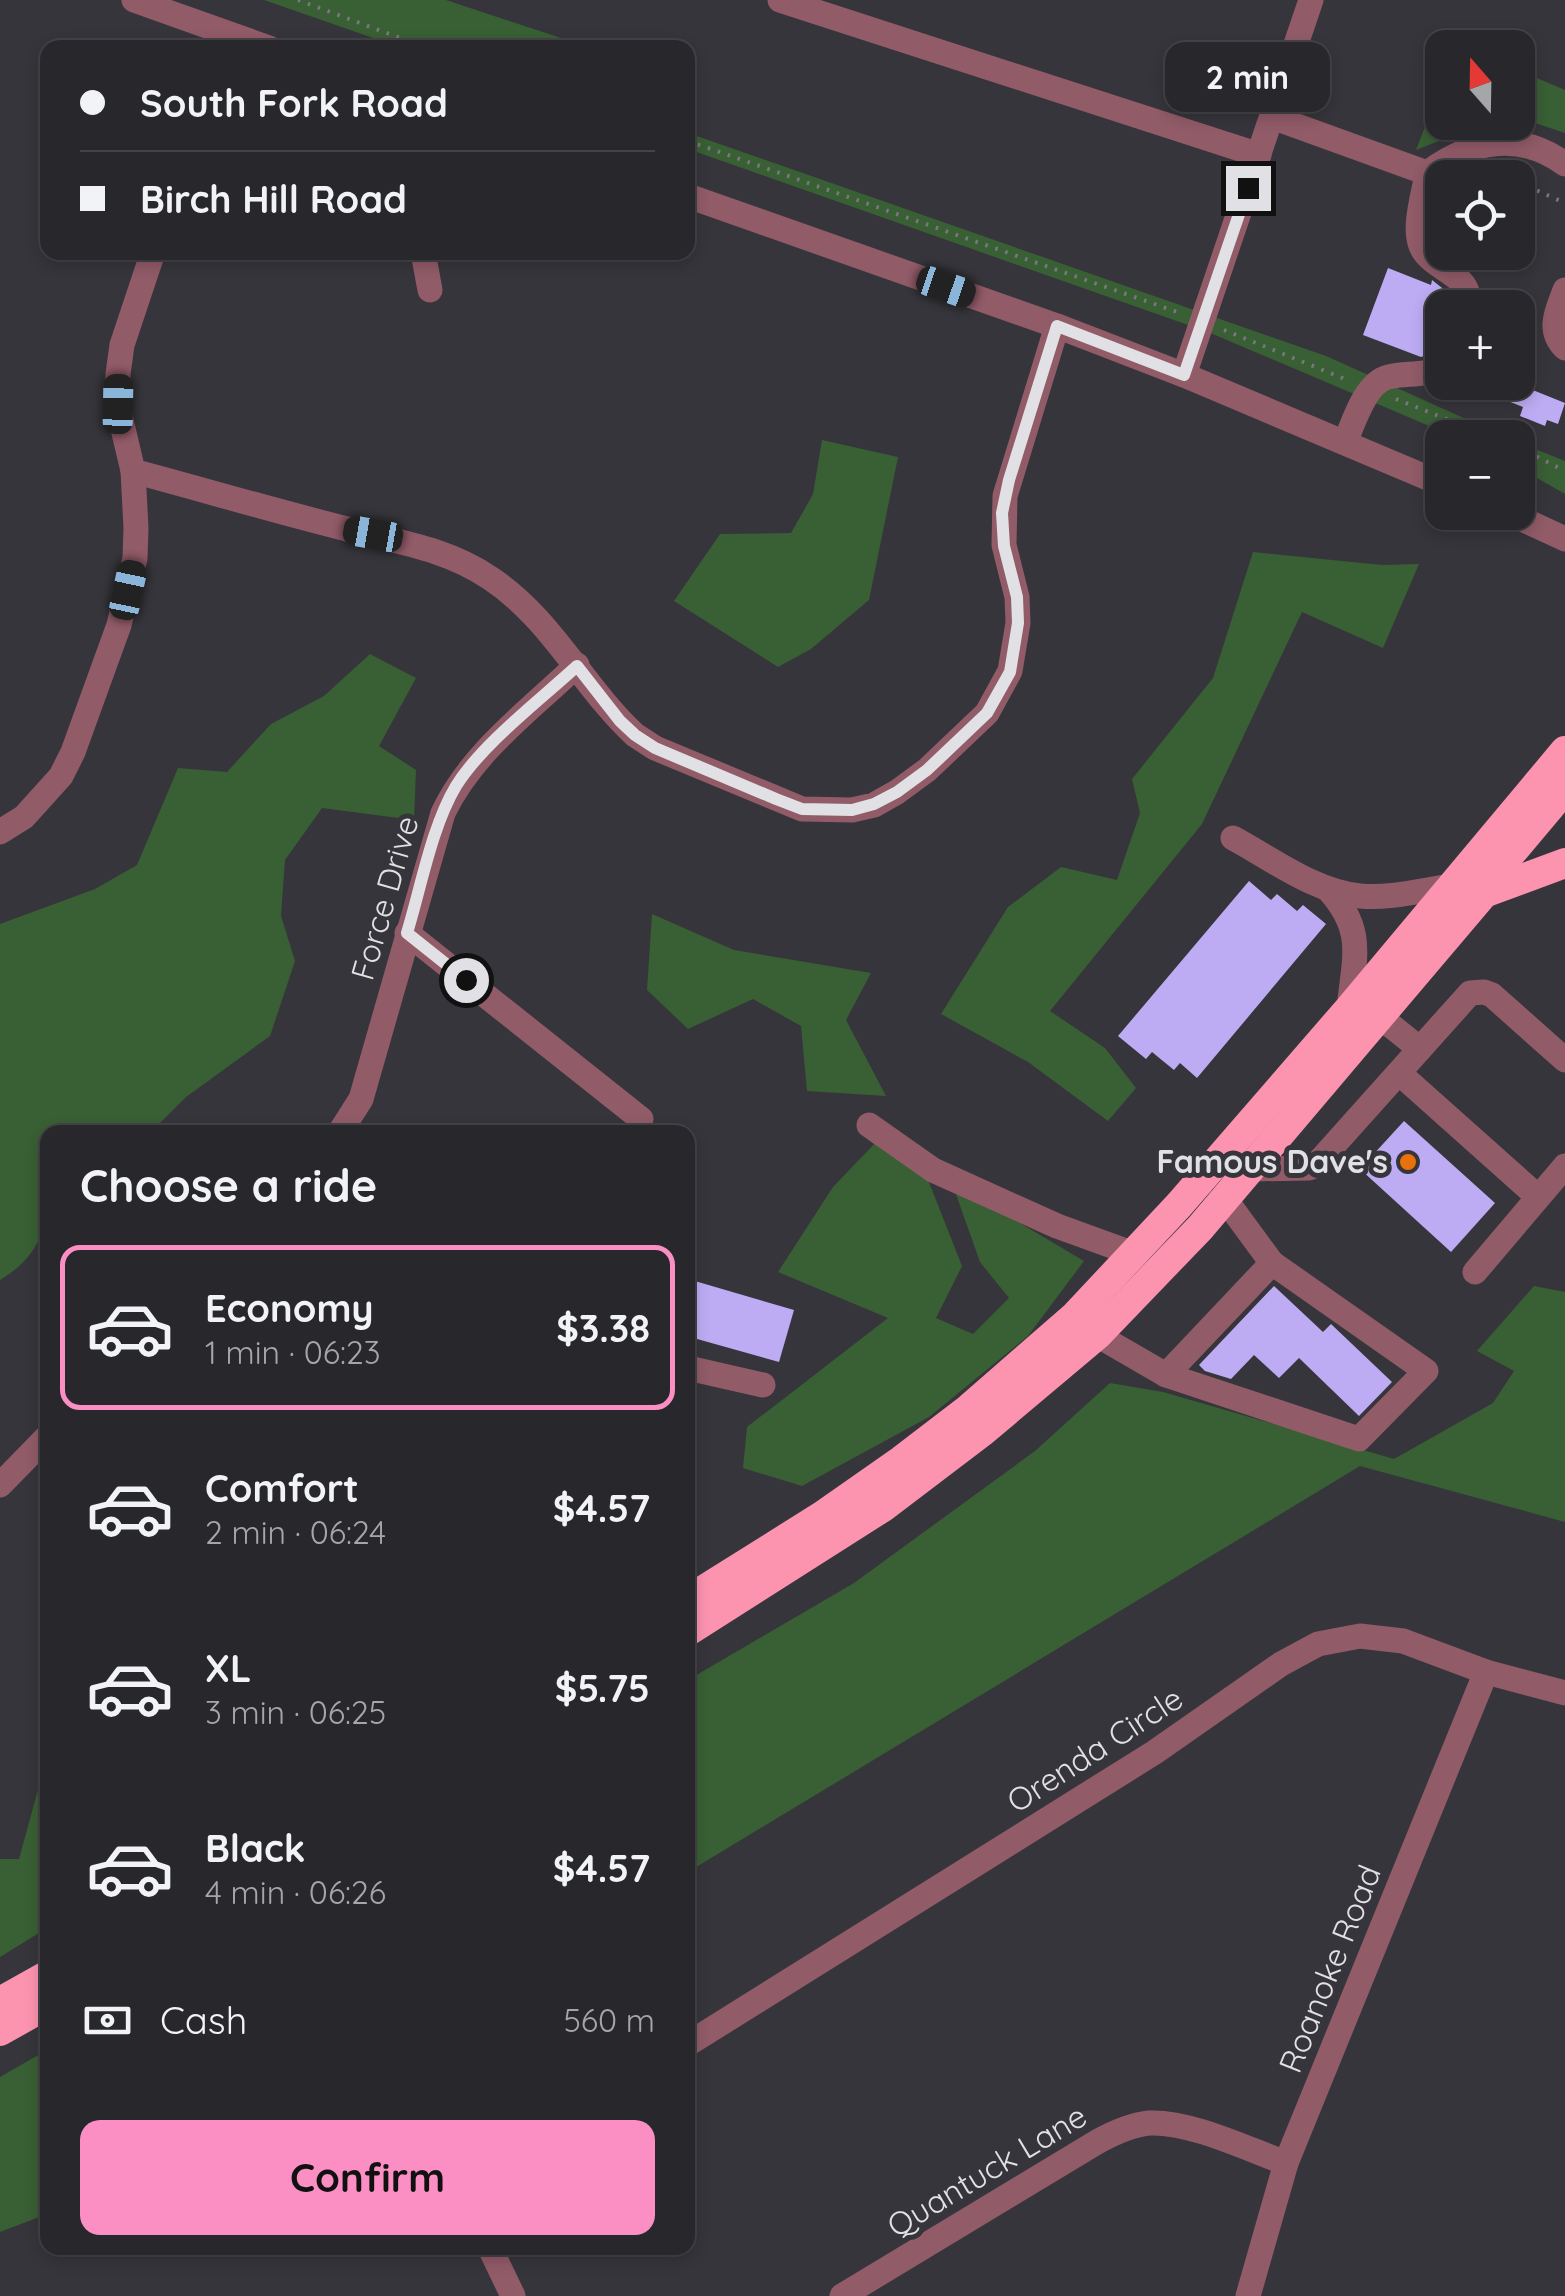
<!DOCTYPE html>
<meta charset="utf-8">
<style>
body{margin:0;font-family:Quicksand,sans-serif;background:#343438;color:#f1f3f6;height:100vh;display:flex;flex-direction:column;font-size:38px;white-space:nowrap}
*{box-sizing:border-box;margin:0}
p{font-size:32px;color:#a5a6a9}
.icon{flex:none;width:55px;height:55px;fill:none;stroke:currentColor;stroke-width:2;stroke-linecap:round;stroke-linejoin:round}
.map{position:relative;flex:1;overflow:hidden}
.panel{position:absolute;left:40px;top:1125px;width:655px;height:1130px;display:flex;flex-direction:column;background:#28282c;border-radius:20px;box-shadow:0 5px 15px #0003,0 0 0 2px #444448}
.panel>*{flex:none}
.top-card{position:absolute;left:40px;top:40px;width:655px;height:220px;border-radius:20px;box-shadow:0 5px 15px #0003,0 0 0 2px #444448;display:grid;align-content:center;height:220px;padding:0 40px;background:#28282c}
.needle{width:65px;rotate:340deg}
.controls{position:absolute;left:1425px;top:30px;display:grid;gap:20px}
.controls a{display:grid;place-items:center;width:110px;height:110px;border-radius:20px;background:#28282c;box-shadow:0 5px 15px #0003,0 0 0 2px #444448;font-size:50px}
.end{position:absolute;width:45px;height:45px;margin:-22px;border:12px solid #e1e0e4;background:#111;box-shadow:0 0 0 5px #111}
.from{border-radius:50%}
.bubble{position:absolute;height:70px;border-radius:20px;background:#28282c;box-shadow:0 5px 15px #0003,0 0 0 2px #444448;font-size:32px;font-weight:800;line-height:70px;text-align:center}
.car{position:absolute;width:30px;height:60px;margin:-30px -15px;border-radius:12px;box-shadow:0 0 8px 2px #0007;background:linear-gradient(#222 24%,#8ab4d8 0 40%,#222 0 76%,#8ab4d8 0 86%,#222 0)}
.top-card b{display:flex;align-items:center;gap:35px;height:95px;font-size:38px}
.top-card b+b{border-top:2px solid #444448}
.top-card i{width:25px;height:25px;background:#f1f3f6}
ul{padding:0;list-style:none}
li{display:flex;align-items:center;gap:30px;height:165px;margin:0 20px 15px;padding:0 20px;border:5px solid transparent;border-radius:20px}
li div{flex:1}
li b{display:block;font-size:38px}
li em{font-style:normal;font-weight:800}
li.active{border-color:#fb8fc4}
li>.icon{width:90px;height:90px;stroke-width:1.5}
h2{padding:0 40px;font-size:45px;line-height:120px}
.pay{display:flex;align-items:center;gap:25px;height:110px;padding:0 40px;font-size:38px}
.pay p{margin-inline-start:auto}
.primary-button{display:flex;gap:20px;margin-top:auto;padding:20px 40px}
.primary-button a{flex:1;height:115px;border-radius:20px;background:#fb8fc4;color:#111;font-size:40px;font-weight:800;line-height:115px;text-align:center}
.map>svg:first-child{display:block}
</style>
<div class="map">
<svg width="1565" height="2296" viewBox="0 0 1565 2296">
<rect width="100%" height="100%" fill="#36353b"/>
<!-- green -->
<g fill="#395f34">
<polygon points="264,0 446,0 573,42 571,48 399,47"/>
<polygon points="1518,70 1565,90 1565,133 1532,122 1472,128 1416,150 1442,82 1442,122 1518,122"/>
<polygon points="688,133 1326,356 1506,437 1455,437 1208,332 688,149"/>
<polygon points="822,440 898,457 869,600 811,649 778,667 674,601 720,534 791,533 813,494"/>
<polygon points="1518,442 1565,461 1565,494 1518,467"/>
<polygon points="1253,552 1382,565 1419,564 1383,648 1302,612 1202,824 1050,1011 1105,1048 1136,1088 1108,1121 1028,1062 941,1014 1008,907 1061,867 1117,880 1140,813 1132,779 1213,678"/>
<path d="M370 654 416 678 379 746 416 770 414 820 322 808 285 860 281 916 295 961 270 1036 186 1097 151 1132H48C48 1194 60 1244 0 1280V924L95 889 137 865 178 768 227 772 271 724 324 696Z"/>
<polygon points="652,914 734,950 871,973 846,1020 886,1096 807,1091 801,1026 753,999 688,1029 647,990"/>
<polygon points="879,1139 923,1167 962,1266 936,1318 973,1334 1009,1298 980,1262 952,1183 1084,1261 1028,1336 929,1417 802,1486 743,1468 747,1427 888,1318 778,1272 833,1187"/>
<polygon points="1534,1286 1565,1292 1565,1522 1360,1466 688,1872 688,1680 854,1583 1035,1451 1110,1383 1163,1392 1394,1459 1493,1403 1514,1371 1477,1351"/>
<polygon points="47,1757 47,1928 0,1957 0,1859 19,1859"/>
<polygon points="47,2050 47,2214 0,2232 0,2077"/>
</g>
<!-- building -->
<g fill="#bdacf4">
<polygon points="1388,268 1431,285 1432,280 1451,295 1451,308 1442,308 1442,339 1438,351 1421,357 1363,335"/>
<polygon points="1515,383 1565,403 1558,424 1547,420 1545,426 1520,416 1523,407 1508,401"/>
<polygon points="1249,881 1271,900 1277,894 1297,911 1303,905 1326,924 1197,1078 1180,1063 1174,1070 1152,1052 1146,1059 1118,1036"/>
<polygon points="1404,1121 1495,1203 1451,1252 1360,1169"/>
<polygon points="688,1279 794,1310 779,1362 690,1337"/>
<polygon points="1274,1286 1323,1332 1331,1324 1392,1382 1359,1416 1299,1358 1279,1378 1254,1355 1231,1379 1205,1371 1199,1365"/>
</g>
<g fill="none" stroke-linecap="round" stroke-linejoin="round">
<!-- path -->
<g stroke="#79787d" stroke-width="4" stroke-dasharray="2.5 8" stroke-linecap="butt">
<polyline points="298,0 427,48"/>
<polyline points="688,141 1183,314"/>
<polyline points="1511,178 1514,163"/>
<polyline points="1518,182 1565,203"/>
<polyline points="1224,330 1350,381"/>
<polyline points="1396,399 1494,438"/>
<polyline points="1518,447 1565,471"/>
</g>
<!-- minor -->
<g stroke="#915b68" stroke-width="25">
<polyline points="134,0 269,48"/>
<polyline points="780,0 1259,155"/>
<polyline points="1272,117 1427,173"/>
<polyline points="688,196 1057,326 1184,375 1442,484"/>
<polyline points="423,252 430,290"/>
<path d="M1565 290C1557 311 1547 330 1565 348"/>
<path d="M1467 308C1476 273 1432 272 1421 246 1413 226 1424 194 1427 173 1471 141 1518 130 1565 164"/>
<polyline points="1184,375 1311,0"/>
<path d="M1345 442C1354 422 1365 383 1388 377 1407 372 1425 377 1442 366"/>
<path d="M133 471C204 490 275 511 347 529 397 542 446 548 490 578 551 618 583 687 635 735L655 748 802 809 852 810 874 805 897 792 927 770 987 713 1010 671 1018 623 1017 597 1004 545 1005 496 1057 326"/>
<polyline points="1507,512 1565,539"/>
<polyline points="0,832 24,817 61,776 73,752 119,625 135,558 136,528 133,471 117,403 118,374 122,345 153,252"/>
<path d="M1233 838C1272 859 1315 892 1360 896 1390 899 1422 890 1452 886"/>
<path d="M1328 889C1366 931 1354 957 1349 1009"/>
<polyline points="407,933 641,1119"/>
<polyline points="1379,1016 1420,1049"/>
<polyline points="1399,1073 1538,1197"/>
<polyline points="869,1125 933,1170 1057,1226 1134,1254"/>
<path d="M340 1132 361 1099 443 813C472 752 529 711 577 665"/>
<polyline points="1249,1169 1309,1168 1316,1165 1470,993 1484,992 1492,995 1565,1060"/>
<polyline points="1475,1272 1565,1166"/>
<polyline points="1097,1335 1166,1375 1272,1263"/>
<polyline points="688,1368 763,1385"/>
<polyline points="1166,1375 1359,1439 1426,1371 1272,1263 1225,1199"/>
<polyline points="0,1485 48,1436"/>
<polyline points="688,2044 1155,1752 1281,1664 1318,1644 1360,1636 1403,1641 1486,1672 1565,1693"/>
<polyline points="490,2248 513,2296"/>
<path d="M842 2296 1097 2142C1113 2133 1131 2125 1149 2123 1190 2121 1247 2149 1286 2163"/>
<polyline points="1248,2296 1286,2163 1486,1672"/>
</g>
<!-- highway -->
<g stroke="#fc93af" stroke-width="30">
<polyline points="1484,893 1565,863"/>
<polyline points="688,1600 822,1516 902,1460 966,1411 1075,1316 1179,1205 1349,1009 1565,751"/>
<polyline points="688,1631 883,1507 983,1431 1097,1335 1200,1228 1484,893 1495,872 1565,789"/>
<polyline points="0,2002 48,1975"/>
<polyline points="0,2031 48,2004"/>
</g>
</g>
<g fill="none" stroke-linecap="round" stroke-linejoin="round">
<!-- route -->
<path stroke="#e1e0e4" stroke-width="12" d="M466 980 407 933C421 887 432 826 456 786 482 744 540 700 577 666L620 721 635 735 655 748 776 799 802 809 852 810 874 804 897 792 927 770 987 713 1010 672 1018 623 1017 597 1004 546 1002 513 1009 480 1057 326 1184 375 1248 188"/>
</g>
<!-- markers -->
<circle fill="#e8710a" stroke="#36353b" stroke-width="4" cx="1408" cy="1162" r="10"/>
<g text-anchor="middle" stroke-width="10" stroke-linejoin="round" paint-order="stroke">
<!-- street labels -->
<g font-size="32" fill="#e1e0e4" stroke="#36353b">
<text transform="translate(385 898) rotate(-74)" y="11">Force Drive</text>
<text transform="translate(1095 1750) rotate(-33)" y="11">Orenda Circle</text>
<text transform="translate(1330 1969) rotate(-68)" y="11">Roanoke Road</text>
<text transform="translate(987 2171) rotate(-31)" y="11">Quantuck Lane</text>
</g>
<!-- poi labels -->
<g font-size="32" font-weight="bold" fill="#e1e0e4" stroke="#36353b" text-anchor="end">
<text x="1388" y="1173">Famous Dave's</text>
</g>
</g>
</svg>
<div class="controls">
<a><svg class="needle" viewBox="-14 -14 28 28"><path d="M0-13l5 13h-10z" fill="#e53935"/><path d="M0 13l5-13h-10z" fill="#a5a6a9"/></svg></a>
<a><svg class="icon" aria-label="locate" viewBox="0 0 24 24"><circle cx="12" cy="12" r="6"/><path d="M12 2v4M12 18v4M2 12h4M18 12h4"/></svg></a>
<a>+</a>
<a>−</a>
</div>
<i class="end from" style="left:466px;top:980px"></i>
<i class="end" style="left:1248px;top:188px"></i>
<div class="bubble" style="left:1165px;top:42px;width:165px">2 min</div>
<i class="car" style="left:946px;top:287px;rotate:109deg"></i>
<i class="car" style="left:118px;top:404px;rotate:1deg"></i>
<i class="car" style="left:373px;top:534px;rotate:280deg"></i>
<i class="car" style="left:128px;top:590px;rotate:12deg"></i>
<div class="top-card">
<b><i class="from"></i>South Fork Road</b>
<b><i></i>Birch Hill Road</b>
</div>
<section class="panel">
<h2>Choose a ride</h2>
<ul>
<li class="active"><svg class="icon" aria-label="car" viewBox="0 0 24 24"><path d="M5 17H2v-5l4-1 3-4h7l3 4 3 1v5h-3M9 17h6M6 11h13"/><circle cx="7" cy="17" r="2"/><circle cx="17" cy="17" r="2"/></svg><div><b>Economy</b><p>1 min · 06:23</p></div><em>$3.38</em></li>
<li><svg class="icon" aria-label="car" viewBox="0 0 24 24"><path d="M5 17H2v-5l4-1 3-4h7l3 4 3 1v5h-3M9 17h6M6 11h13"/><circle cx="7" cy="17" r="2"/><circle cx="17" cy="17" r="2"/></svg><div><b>Comfort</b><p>2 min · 06:24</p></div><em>$4.57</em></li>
<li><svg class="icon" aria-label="car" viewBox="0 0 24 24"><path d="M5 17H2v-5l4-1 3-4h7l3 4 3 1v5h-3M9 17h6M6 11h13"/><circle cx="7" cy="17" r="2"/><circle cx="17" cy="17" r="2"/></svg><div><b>XL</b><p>3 min · 06:25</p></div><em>$5.75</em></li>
<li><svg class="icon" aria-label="car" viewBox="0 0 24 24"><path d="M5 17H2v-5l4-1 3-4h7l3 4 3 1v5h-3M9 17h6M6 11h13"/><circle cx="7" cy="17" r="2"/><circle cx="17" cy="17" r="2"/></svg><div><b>Black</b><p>4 min · 06:26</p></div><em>$4.57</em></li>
</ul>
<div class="pay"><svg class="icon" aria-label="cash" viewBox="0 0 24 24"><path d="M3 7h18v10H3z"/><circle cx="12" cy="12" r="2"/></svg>Cash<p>560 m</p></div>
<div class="primary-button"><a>Confirm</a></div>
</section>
</div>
